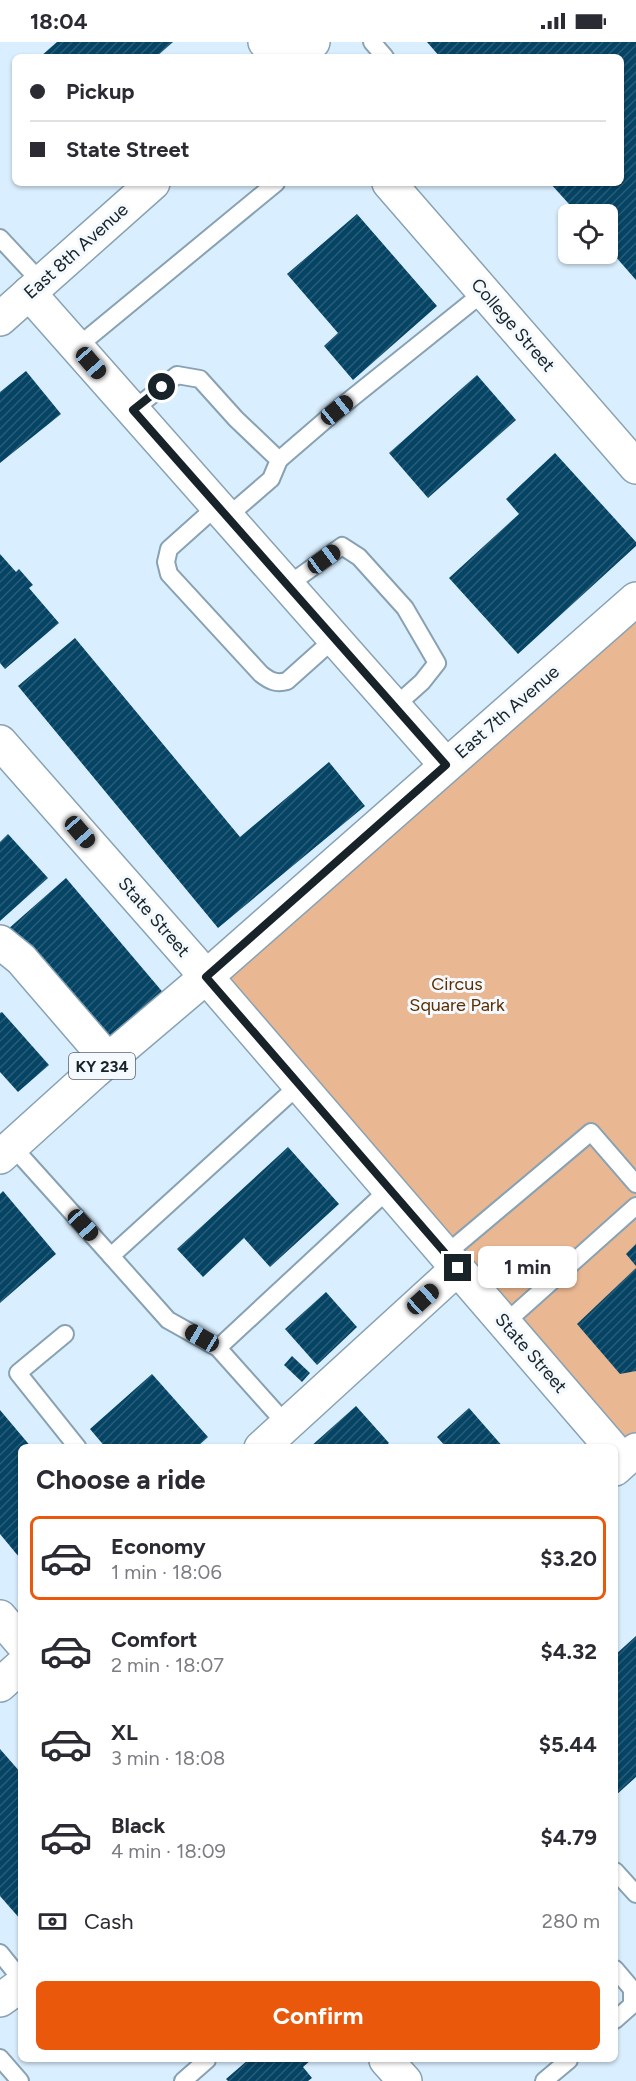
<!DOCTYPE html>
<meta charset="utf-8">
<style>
body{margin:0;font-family:Figtree,sans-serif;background:#f2f2f3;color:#2b2b33;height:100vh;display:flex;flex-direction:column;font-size:22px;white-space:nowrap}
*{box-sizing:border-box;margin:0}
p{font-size:20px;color:#7c7c81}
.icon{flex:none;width:33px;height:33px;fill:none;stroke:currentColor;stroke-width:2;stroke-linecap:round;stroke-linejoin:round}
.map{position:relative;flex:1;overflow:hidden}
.drawer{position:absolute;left:18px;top:1402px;width:600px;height:618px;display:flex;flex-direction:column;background:#fff;border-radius:9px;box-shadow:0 2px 4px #0004}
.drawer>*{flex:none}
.hud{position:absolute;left:12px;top:12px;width:612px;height:132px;border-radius:9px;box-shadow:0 2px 4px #0004;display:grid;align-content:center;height:132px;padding:0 18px;background:#fff}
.tools{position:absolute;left:558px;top:162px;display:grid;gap:12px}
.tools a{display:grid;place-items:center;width:60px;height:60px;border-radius:9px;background:#fff;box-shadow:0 2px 4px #0004;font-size:30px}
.end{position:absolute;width:27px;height:27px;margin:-14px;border:8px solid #182229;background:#fff;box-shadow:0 0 0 3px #fff}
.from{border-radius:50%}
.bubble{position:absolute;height:42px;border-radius:9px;background:#fff;box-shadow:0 2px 4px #0004;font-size:20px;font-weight:700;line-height:42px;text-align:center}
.car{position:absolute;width:18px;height:36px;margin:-18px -9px;border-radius:8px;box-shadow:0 0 4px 2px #0007;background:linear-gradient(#222 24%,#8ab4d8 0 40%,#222 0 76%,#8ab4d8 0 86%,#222 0)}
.hud b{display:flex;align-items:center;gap:21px;height:57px;font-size:22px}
.hud b+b{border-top:2px solid #e1e1e2}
.hud i{width:15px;height:15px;background:#2b2b33}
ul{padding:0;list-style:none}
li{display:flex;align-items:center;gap:18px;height:84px;margin:0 12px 9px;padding:0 6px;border:3px solid transparent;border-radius:9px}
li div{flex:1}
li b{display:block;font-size:22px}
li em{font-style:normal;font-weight:700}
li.current{border-color:#ea580c}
li>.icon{width:54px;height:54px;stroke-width:1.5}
h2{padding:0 18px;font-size:27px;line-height:72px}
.pay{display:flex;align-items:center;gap:15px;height:66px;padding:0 18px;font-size:22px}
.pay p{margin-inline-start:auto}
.primary-button{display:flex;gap:12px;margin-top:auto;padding:12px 18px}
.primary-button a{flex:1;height:69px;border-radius:9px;background:#ea580c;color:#fff;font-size:24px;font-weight:700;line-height:69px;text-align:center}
.status{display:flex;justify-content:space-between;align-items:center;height:42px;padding:0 30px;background:#fff;direction:ltr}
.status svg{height:16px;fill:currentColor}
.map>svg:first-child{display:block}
</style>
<div class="status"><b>18:04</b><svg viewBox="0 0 49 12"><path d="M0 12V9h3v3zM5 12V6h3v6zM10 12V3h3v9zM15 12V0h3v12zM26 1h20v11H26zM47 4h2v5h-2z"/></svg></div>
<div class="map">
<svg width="636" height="2039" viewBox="0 0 636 2039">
<defs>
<pattern id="building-hatch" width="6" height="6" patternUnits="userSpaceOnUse" patternTransform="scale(1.5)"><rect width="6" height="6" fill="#054464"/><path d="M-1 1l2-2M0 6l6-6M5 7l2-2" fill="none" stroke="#295c76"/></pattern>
</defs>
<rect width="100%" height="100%" fill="#d9eefe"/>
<!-- park -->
<polygon fill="#e9b792" points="636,554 636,1408 206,935"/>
<!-- building -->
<g fill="url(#building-hatch)">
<polygon points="57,0 173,0 156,15 40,15"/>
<polygon points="427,0 636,0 636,238 608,206 608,172 578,172 550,141 621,141 621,15 440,15"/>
<polygon points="357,172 437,264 353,338 324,304 338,291 287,232"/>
<polygon points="26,329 61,372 0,421 0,350"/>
<polygon points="477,333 516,378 428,456 389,411"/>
<polygon points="555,411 636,500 636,504 518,612 449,536 519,472 506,457"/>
<polygon points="0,512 16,530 19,527 33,543 29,546 59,581 5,627 0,621"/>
<polygon points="75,596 240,795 329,720 365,764 218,886 18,644"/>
<polygon points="8,792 48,836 0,879 0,800"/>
<polygon points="66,836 166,954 107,1005 7,888"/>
<polygon points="2,970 49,1023 18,1050 0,1030 0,971"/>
<polygon points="288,1105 339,1162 270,1225 244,1196 203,1235 177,1207"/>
<polygon points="3,1149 56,1212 0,1261 0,1152"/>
<polygon points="636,1202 636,1224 626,1212"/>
<polygon points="636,1226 636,1329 620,1332 577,1282"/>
<polygon points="326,1250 357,1285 317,1323 285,1287"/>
<polygon points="292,1314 310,1331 302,1340 284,1323"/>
<polygon points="152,1332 208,1395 196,1406 106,1406 90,1387"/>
<polygon points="356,1364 389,1401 383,1406 309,1406"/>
<polygon points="469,1366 504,1406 447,1406 437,1395"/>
<polygon points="0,1368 32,1406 21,1406 21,1513 19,1515 0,1492"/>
<polygon points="636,1594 636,1735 615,1754 615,1613"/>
<polygon points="0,1707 21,1731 21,1878 0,1854"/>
<polygon points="248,2018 311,2018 303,2025 312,2036 308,2039 228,2039 226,2037"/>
</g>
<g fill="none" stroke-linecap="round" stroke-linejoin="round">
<!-- service casing -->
<g stroke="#88a2b3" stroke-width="20">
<g id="service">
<polyline points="372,0 385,15"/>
<polyline points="0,196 41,240"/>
<polyline points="77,305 276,141"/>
<polyline points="133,368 177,333 200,337 236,377 279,418 271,437 227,475"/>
<polyline points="279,418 337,368 484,250"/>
<path d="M217 464 169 507 166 520 169 532 261 632C270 639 276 642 287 639L334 597"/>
<polyline points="288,543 342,504 359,515 405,566 437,621 422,640 394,665"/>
<polyline points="12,1104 111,1214 299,1043"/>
<polyline points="446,1212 591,1090 636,1142"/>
<polyline points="111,1214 168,1278 218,1306 286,1382"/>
<polyline points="505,1281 636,1164"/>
<polyline points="65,1292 18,1331 78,1406"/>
<polyline points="218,1306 389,1147"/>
<polyline points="615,1829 636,1852"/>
<polyline points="0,1911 21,1937"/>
<polyline points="615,1927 632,1947 632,1963 615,1978"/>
<polyline points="0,2016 20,2039"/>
<polyline points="183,2039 207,2018"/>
<polyline points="544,2039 569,2018"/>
</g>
</g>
<!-- minor casing -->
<g stroke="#88a2b3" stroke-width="36">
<g id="minor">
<polyline points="296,15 313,0"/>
<polyline points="29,251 446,723"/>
<polyline points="0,277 153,141"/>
<polyline points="0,900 21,917 108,1018"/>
<polyline points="261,1406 458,1226"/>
<polyline points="0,1643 21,1624"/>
</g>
</g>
<!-- tertiary casing -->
<g stroke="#88a2b3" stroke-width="36">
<g id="tertiary">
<polyline points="265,0 279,15"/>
<polyline points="389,141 636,425"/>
<polyline points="0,700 191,917 612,1406"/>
<polyline points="0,1575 21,1600"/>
<polyline points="386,2018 405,2039"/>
</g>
</g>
<!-- primary casing -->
<g stroke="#88a2b3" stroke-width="36">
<g id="primary">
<polyline points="0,1115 94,1030 206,935 636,557"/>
<polyline points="615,1427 636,1408"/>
<polyline points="0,1958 21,1943"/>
</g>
</g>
<!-- service -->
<use href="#service" stroke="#fff" stroke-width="16"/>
<!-- minor -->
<use href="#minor" stroke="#fff" stroke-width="33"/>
<!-- tertiary -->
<use href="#tertiary" stroke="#fff" stroke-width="33"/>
<!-- primary -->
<use href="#primary" stroke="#fff" stroke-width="33"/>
</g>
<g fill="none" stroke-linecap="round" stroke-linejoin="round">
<!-- route -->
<polyline stroke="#182229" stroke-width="8" points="162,345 133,368 446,723 206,935 458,1226"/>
</g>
<g text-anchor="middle" stroke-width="6" stroke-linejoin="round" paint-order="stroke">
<!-- shield labels -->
<rect fill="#f3f9fd" stroke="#5a6269" stroke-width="1.5" x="69" y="1011" width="66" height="26" rx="4.5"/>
<g font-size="16" font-weight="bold" fill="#182229">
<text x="102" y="1030">KY 234</text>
</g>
<!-- street labels -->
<g font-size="18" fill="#182229" stroke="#f3f9fd">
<text transform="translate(76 209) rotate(-42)" y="6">East 8th Avenue</text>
<text transform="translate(513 283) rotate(49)" y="6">College Street</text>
<text transform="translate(507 670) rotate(-41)" y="6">East 7th Avenue</text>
<text transform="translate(154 875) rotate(49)" y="6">State Street</text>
<text transform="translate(531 1311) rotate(49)" y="6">State Street</text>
</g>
<!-- park labels -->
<g font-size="18" fill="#5c2d00" stroke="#f3f9fd">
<text x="457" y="948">Circus<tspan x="457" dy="21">Square Park</tspan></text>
</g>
</g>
</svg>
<div class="tools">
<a><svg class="icon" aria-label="locate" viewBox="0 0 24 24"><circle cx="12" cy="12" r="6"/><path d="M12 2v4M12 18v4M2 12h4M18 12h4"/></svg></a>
</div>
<i class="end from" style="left:162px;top:345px"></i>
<i class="end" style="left:458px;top:1226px"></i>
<div class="bubble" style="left:478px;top:1204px;width:99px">1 min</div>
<i class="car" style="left:91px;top:321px;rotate:139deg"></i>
<i class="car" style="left:337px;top:368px;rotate:51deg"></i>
<i class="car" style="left:324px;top:517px;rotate:54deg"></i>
<i class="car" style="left:80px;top:790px;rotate:139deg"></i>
<i class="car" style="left:83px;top:1183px;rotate:138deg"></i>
<i class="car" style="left:423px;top:1257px;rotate:48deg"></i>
<i class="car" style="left:202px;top:1296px;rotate:300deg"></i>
<div class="hud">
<b><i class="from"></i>Pickup</b>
<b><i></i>State Street</b>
</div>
<section class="drawer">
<h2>Choose a ride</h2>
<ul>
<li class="current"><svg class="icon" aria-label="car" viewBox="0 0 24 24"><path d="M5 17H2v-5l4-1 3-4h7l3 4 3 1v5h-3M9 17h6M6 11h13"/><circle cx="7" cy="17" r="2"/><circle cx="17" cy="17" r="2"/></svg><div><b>Economy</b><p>1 min · 18:06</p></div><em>$3.20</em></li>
<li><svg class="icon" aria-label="car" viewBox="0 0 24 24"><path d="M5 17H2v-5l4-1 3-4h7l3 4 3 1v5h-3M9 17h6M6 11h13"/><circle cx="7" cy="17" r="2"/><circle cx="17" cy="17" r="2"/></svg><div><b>Comfort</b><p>2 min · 18:07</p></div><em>$4.32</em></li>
<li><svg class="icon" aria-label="car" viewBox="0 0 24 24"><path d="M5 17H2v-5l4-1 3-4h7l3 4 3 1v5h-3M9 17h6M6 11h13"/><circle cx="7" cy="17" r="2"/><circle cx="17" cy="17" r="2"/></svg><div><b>XL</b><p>3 min · 18:08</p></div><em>$5.44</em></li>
<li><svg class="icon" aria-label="car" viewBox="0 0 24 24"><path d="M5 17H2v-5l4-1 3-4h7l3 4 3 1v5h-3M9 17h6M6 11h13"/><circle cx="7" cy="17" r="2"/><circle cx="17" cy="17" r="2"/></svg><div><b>Black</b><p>4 min · 18:09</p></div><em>$4.79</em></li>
</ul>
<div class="pay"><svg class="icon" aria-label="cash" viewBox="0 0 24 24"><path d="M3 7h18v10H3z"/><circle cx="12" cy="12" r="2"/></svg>Cash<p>280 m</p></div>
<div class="primary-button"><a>Confirm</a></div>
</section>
</div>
